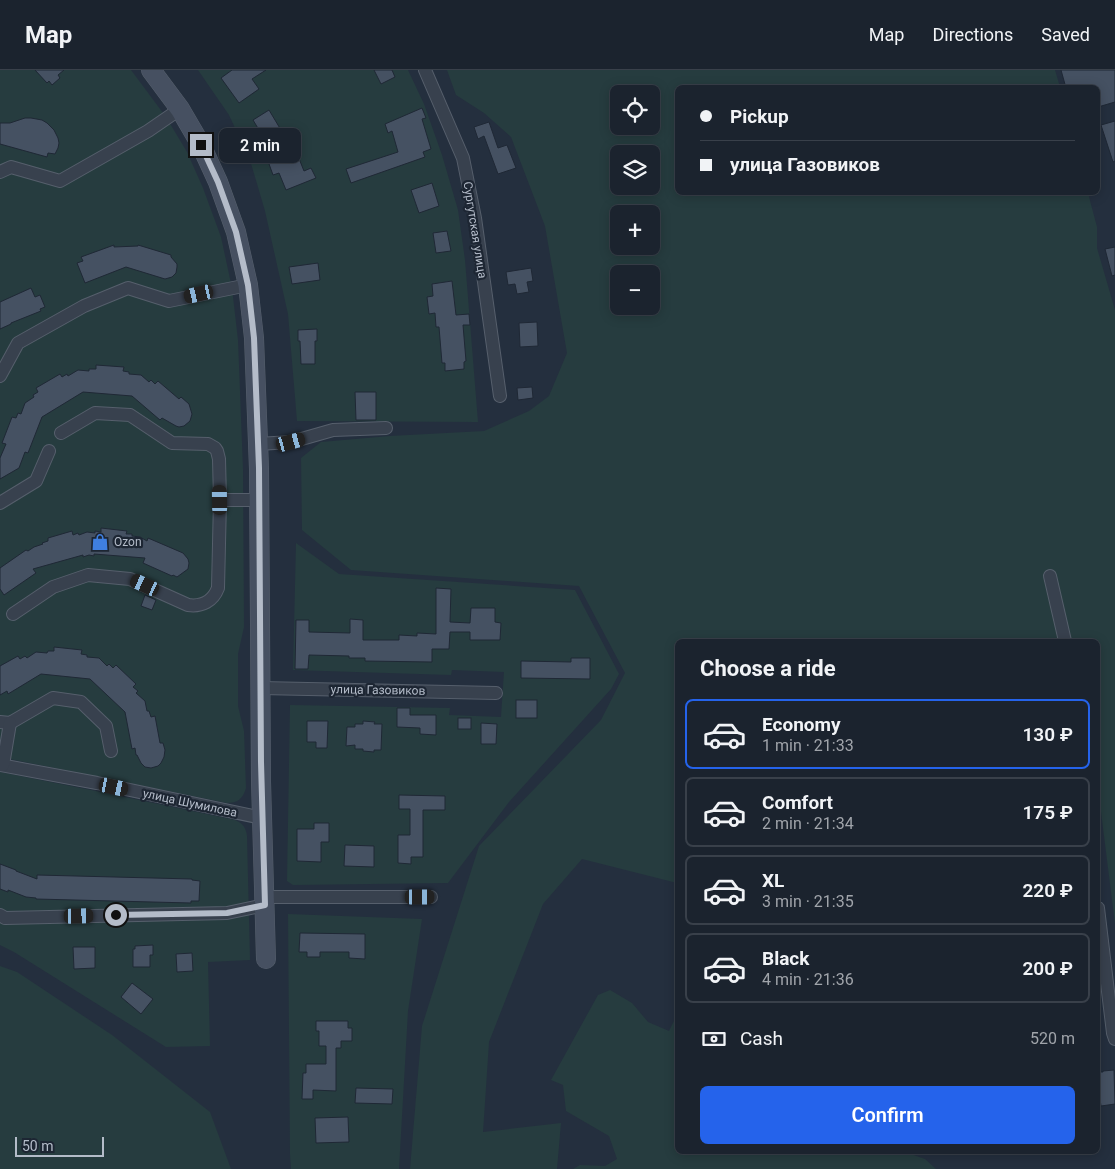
<!DOCTYPE html>
<meta charset="utf-8">
<style>
body{margin:0;font-family:Roboto,sans-serif;background:#282f3a;color:#f1f3f6;height:100vh;display:flex;flex-direction:column;font-size:19px;white-space:nowrap}
*{box-sizing:border-box;margin:0}
p{font-size:16px;color:#a0a4aa}
.icon{flex:none;width:28px;height:28px;fill:none;stroke:currentColor;stroke-width:2;stroke-linecap:round;stroke-linejoin:round}
.map{position:relative;flex:1;overflow:hidden}
.drawer{position:absolute;left:675px;top:569px;width:425px;height:515px;display:flex;flex-direction:column;background:#1b232e;border-radius:8px;box-shadow:0 2px 12px #0003,0 0 0 1px #39404a}
.drawer>*{flex:none}
.banner{position:absolute;left:675px;top:15px;width:425px;height:110px;border-radius:8px;box-shadow:0 2px 12px #0003,0 0 0 1px #39404a;display:grid;align-content:center;height:110px;padding:0 25px;background:#1b232e}
.tools{position:absolute;left:610px;top:15px;display:grid;gap:10px}
.tools a{display:grid;place-items:center;width:50px;height:50px;border-radius:8px;background:#1b232e;box-shadow:0 2px 12px #0003,0 0 0 1px #39404a;font-size:25px}
.scale{position:absolute;left:15px;bottom:12px;width:89px;box-sizing:border-box;padding-left:5px;border:2px solid #b4bcc9;border-top:0;font-size:14px;line-height:18px;white-space:nowrap;color:#b4bcc9;-webkit-text-stroke:4px #1d2633;paint-order:stroke}
.end{position:absolute;width:22px;height:22px;margin:-11px;border:6px solid #b4bcc9;background:#111;box-shadow:0 0 0 2px #111}
.from{border-radius:50%}
.bubble{position:absolute;height:35px;border-radius:8px;background:#1b232e;box-shadow:0 2px 12px #0003,0 0 0 1px #39404a;font-size:16px;font-weight:600;line-height:35px;text-align:center}
.car{position:absolute;width:15px;height:30px;margin:-15px -8px;border-radius:6px;box-shadow:0 0 4px 1px #0007;background:linear-gradient(#222 24%,#8ab4d8 0 40%,#222 0 76%,#8ab4d8 0 86%,#222 0)}
.banner b{display:flex;align-items:center;gap:18px;height:48px;font-size:19px}
.banner b+b{border-top:1px solid #39404a}
.banner i{width:12px;height:12px;background:#f1f3f6}
ul{padding:0;list-style:none}
li{display:flex;align-items:center;gap:15px;height:70px;margin:0 10px 8px;padding:0 15px;border:2px solid #39404a;border-radius:8px}
li div{flex:1}
li b{display:block;font-size:19px}
li em{font-style:normal;font-weight:600}
li.on{border-color:#2563eb}
li>.icon{width:45px;height:45px;stroke-width:1.5}
h2{padding:0 25px;font-size:22px;line-height:60px}
.pay{display:flex;align-items:center;gap:12px;height:55px;padding:0 25px;font-size:19px}
.pay p{margin-inline-start:auto}
.action{display:flex;gap:10px;margin-top:auto;padding:10px 25px}
.action a{flex:1;height:58px;border-radius:8px;background:#2563eb;color:#fff;font-size:20px;font-weight:600;line-height:58px;text-align:center}
header{display:flex;align-items:center;gap:30px;box-sizing:border-box;height:70px;padding:0 25px;background:#1b232e;border-bottom:1px solid #39404a}
header strong{font-size:24px}
nav{display:flex;gap:28px;margin-inline-start:auto;font-size:18px}
.map>svg:first-child{display:block}
</style>
<header>
<strong>Map</strong>
<nav><a>Map</a><a>Directions</a><a>Saved</a></nav>
</header>
<div class="map">
<svg width="1115" height="1099" viewBox="0 0 1115 1099">
<rect width="100%" height="100%" fill="#242f3e"/>
<!-- green -->
<g fill="#263c3f" fill-rule="evenodd">
<path d="M0 0H131L166 47 187 82 203 118 221 167 232 218 238 270 243 399 244 557 238 584V636L244 661 246 718C243 729 237 733 227 733L0 687Z"/>
<polygon points="198,0 408,0 424,34 442,85 458,140 465,190 478,352 297,351 288,244 265,141 250,90 229,45"/>
<path d="M447 0H1055L1060 17 678 18V122L1088 123 1097 157V178L1115 240V854L1098 718V571H678L677 813 582 789 543 834 489 972 483 1062 561 1053 557 1099H410L422 956 479 776 601 650 625 603 579 516 351 500 302 460 301 388 321 372 390 366 484 361 529 341 549 326 567 283 545 156 511 67 484 43 456 25ZM619 24H651V56H619ZM619 84H651V116H619ZM619 144H651V176H619ZM619 204H651V236H619Z"/>
<polygon points="296,473 339,504 575,520 619,604 611,619 509,732 448,813 293,815 287,811 290,635 450,638 449,645 501,647 504,602 452,600 451,605 293,600"/>
<path d="M0 702 96 721 235 750C242 753 246 757 247 766L250 890 208 892 210 976 166 977 14 882 0 875Z"/>
<polygon points="288,844 422,849 408,941 399,1099 291,1099 290,1084"/>
<polygon points="0,896 17,902 112,965 210,1042 231,1099 0,1099"/>
<polygon points="610,920 632,933 648,952 669,961 677,945 678,1081 902,1081 925,1089 936,1099 573,1099 580,1095 605,1096 617,1089 609,1066 566,1041 563,1015 551,1010 598,925"/>
</g>
<!-- building -->
<g fill="#455162" stroke="#1f2835">
<polygon points="35,0 64,0 58,5 60,8 52,15 49,11 47,13"/>
<polygon points="232,0 266,0 252,9 259,19 239,33 221,8"/>
<polygon points="374,0 392,0 395,7 381,14"/>
<polygon points="1061,0 1115,0 1115,32 1098,37 1098,18 1066,18"/>
<polygon points="422,38 426,48 422,49 431,79 423,82 425,87 351,113 346,99 398,82 392,61 388,63 385,54"/>
<polygon points="269,40 281,60 265,70 253,50"/>
<polygon points="25,48 31,48 42,50 47,53 54,60 58,68 59,73 58,78 55,84 48,83 47,87 0,74 0,53 10,53"/>
<polygon points="1115,51 1115,91 1113,92 1101,55"/>
<polygon points="489,52 498,78 507,75 516,98 498,104 484,66 478,69 474,57"/>
<polygon points="294,76 304,101 311,98 316,108 286,120 279,103 273,105 269,94 274,92 271,86"/>
<polygon points="432,113 439,136 419,143 411,120"/>
<polygon points="447,161 451,181 436,183 433,163"/>
<polygon points="114,175 114,177 138,176 138,175 171,185 171,187 177,194 177,197 176,203 172,207 165,209 126,197 85,213 77,193 83,191 81,187"/>
<polygon points="1115,177 1115,205 1112,206 1105,179"/>
<polygon points="318,193 320,210 292,214 289,197"/>
<polygon points="531,198 533,211 527,212 529,222 517,224 515,214 508,215 506,202"/>
<polygon points="452,211 456,245 469,244 470,255 463,255 466,291 464,292 464,299 445,301 445,293 442,293 439,257 436,257 435,243 429,244 427,227 433,226 432,214"/>
<polygon points="31,218 35,227 40,225 45,237 40,239 41,241 11,253 11,254 0,259 0,232"/>
<polygon points="537,252 538,276 520,277 519,253"/>
<polygon points="317,259 317,271 315,271 315,294 301,294 300,271 298,271 298,260"/>
<polygon points="96,295 124,297 123,301 129,302 129,304 141,305 149,312 151,310 155,314 158,311 179,329 181,327 189,334 192,344 190,351 184,356 179,357 176,356 162,348 160,350 132,326 83,322 42,347 28,383 25,382 19,398 0,409 0,388 6,374 2,373 12,347 16,348 18,343 21,344 25,333 34,327 33,325 38,322 36,318 60,304 62,307 67,304 68,306 78,300 89,301 89,299 96,299"/>
<polygon points="532,317 533,328 518,330 517,318"/>
<polygon points="355,322 376,322 376,350 356,350"/>
<polygon points="101,458 127,461 126,464 132,464 132,466 140,467 147,471 148,468 183,483 188,489 189,493 188,499 177,507 173,505 172,506 143,493 145,488 94,484 94,486 89,485 83,487 83,485 33,499 36,503 4,525 0,519 0,498 26,480 28,481 34,477 43,474 42,473 48,471 48,468 72,461 73,465 78,463 79,465 87,462 95,463 95,461 101,462"/>
<polygon points="436,518 451,519 450,552 470,553 471,538 495,538 495,552 501,553 500,570 470,570 470,562 450,562 449,579 432,579 432,592 365,591 365,588 349,588 349,586 309,585 308,599 295,599 296,550 309,550 309,562 350,563 350,549 363,550 363,570 399,570 399,565 417,566 417,563 436,564"/>
<polygon points="145,525 156,530 152,540 141,536"/>
<polygon points="54,577 82,580 81,584 87,585 87,587 99,588 107,596 109,594 113,598 116,595 136,614 133,617 138,621 136,623 145,631 147,641 149,641 151,647 155,646 160,673 163,673 165,680 164,687 161,693 158,696 151,698 145,697 141,693 137,685 136,685 135,678 132,679 125,642 90,609 41,604 8,624 7,621 0,625 0,596 18,586 20,589 25,586 27,588 36,582 47,583 48,581 54,581"/>
<polygon points="571,588 590,588 590,609 521,608 521,591 571,592"/>
<rect x="516" y="630" width="21" height="18"/>
<polygon points="397,638 410,638 410,645 436,645 436,665 420,664 420,658 397,657"/>
<rect x="458" y="648" width="13" height="11"/>
<polygon points="307,651 328,651 327,678 316,678 316,672 307,672"/>
<polygon points="363,651 375,652 374,654 382,654 381,680 374,680 374,682 363,681 363,679 355,679 355,675 346,676 347,657 355,657 355,654 363,654"/>
<polygon points="481,653 497,654 496,674 481,674"/>
<polygon points="399,725 445,726 445,740 423,740 423,787 411,787 411,794 398,793 398,765 410,765 410,739 399,739"/>
<polygon points="314,753 329,753 329,772 321,772 321,792 297,791 297,759 314,759"/>
<polygon points="345,775 374,776 374,797 344,796"/>
<polygon points="0,794 16,800 16,801 37,809 37,805 192,809 192,810 200,811 199,831 191,831 191,833 36,829 36,828 26,827 8,820 8,822 0,819"/>
<polygon points="300,863 365,864 365,889 349,888 349,882 320,882 320,887 307,887 307,882 299,882"/>
<polygon points="153,875 153,885 150,885 150,897 133,897 133,879 135,879 135,876"/>
<polygon points="73,877 95,877 95,898 74,899"/>
<polygon points="192,883 193,901 177,902 176,884"/>
<polygon points="132,913 153,929 141,944 121,927"/>
<polygon points="316,951 348,951 348,958 352,958 352,971 341,971 341,978 336,978 336,1021 313,1020 313,1029 302,1029 303,1003 306,1003 306,994 326,994 326,976 319,976 319,961 316,961"/>
<polygon points="1114,1000 1115,1034 1101,1036 1098,1015 1098,1002 1103,1002 1103,1001"/>
<polygon points="356,1018 393,1019 392,1034 355,1033"/>
<polygon points="348,1047 349,1072 316,1073 315,1048"/>
</g>
<g fill="none" stroke-linecap="round" stroke-linejoin="round">
<!-- street casing -->
<g stroke="#565f6c" stroke-width="14">
<g id="street">
<polyline points="425,0 463,88 475,148 500,326"/>
<polyline points="0,102 11,97 60,111 148,61 180,39"/>
<polyline points="0,306 18,273 84,236 128,218 169,231 248,215"/>
<polyline points="258,374 291,372 333,360 386,358"/>
<polyline points="220,430 259,430"/>
<polyline points="0,433 36,411 49,381"/>
<polyline points="1050,506 1065,571"/>
<path d="M13 544 53 517 88 505 130 509 188 535C202 537 213 531 218 518L220 430 219 389 217 381 215 378 208 374 172 373 130 345 95 343 61 363"/>
<polyline points="261,618 496,623"/>
<polyline points="0,652 10,653 53,628 81,632 106,656 111,681"/>
<polyline points="0,695 97,713 262,748"/>
<polyline points="3,695 10,653"/>
<polyline points="264,827 431,827"/>
<polyline points="1098,838 1113,963 1115,969"/>
<polyline points="0,845 5,848 227,843 265,835"/>
</g>
</g>
<!-- secondary casing -->
<g stroke="#565f6c" stroke-width="20">
<polyline id="secondary" points="151,0 180,39 201,75 218,112 236,162 248,215 254,268 259,399 261,711 266,889"/>
</g>
<!-- street -->
<use href="#street" stroke="#38414e" stroke-width="12"/>
<!-- secondary -->
<use href="#secondary" stroke="#465061" stroke-width="19"/>
</g>
<g fill="none" stroke-linecap="round" stroke-linejoin="round">
<!-- route -->
<polyline stroke="#b4bcc9" stroke-width="6" points="116,845 227,843 265,835 261,692 259,398 254,268 248,215 236,162 218,112 201,75"/>
</g>
<!-- icons -->
<defs>
<g id="shop-bare" transform="scale(1.35)"><path d="M-5-2.5h2.3a2.7 3.5 0 0 1 5.4 0H5L5.5 6h-11ZM-1.5-2.5h3a1.5 2.3 0 0 0-3 0Z" fill="#3f7fe0" stroke="#1d2633" stroke-width="2.5" paint-order="stroke"/></g>
</defs>
<g fill-rule="evenodd">
<use href="#shop-bare" x="100" y="472"/>
</g>
<g text-anchor="middle" stroke-width="4.5" stroke-linejoin="round" paint-order="stroke">
<!-- street labels -->
<g font-size="12" fill="#b4bcc9" stroke="#1d2633">
<text transform="translate(475 160) rotate(81)" y="4">Сургутская улица</text>
<text transform="translate(378 620) rotate(1)" y="4">улица Газовиков</text>
<text transform="translate(190 733) rotate(12)" y="4">улица Шумилова</text>
</g>
<!-- poi labels -->
<g font-size="12" fill="#b4bcc9" stroke="#1d2633" text-anchor="start">
<text x="114" y="476">Ozon</text>
</g>
</g>
</svg>
<div class="tools">
<a><svg class="icon" aria-label="locate" viewBox="0 0 24 24"><circle cx="12" cy="12" r="6"/><path d="M12 2v4M12 18v4M2 12h4M18 12h4"/></svg></a>
<a><svg class="icon" aria-label="layers" viewBox="0 0 24 24"><path d="M12 4l9 5-9 5-9-5zM3 14l9 5 9-5"/></svg></a>
<a>+</a>
<a>−</a>
</div>
<div class="scale">50 m</div>
<i class="end from" style="left:116px;top:845px"></i>
<i class="end" style="left:201px;top:75px"></i>
<div class="bubble" style="left:219px;top:58px;width:82px">2 min</div>
<i class="car" style="left:199px;top:224px;rotate:257deg"></i>
<i class="car" style="left:291px;top:372px;rotate:75deg"></i>
<i class="car" style="left:220px;top:430px;rotate:359deg"></i>
<i class="car" style="left:145px;top:515px;rotate:295deg"></i>
<i class="car" style="left:114px;top:717px;rotate:102deg"></i>
<i class="car" style="left:420px;top:827px;rotate:90deg"></i>
<i class="car" style="left:79px;top:846px;rotate:89deg"></i>
<div class="banner">
<b><i class="from"></i>Pickup</b>
<b><i></i>улица Газовиков</b>
</div>
<section class="drawer">
<h2>Choose a ride</h2>
<ul>
<li class="on"><svg class="icon" aria-label="car" viewBox="0 0 24 24"><path d="M5 17H2v-5l4-1 3-4h7l3 4 3 1v5h-3M9 17h6M6 11h13"/><circle cx="7" cy="17" r="2"/><circle cx="17" cy="17" r="2"/></svg><div><b>Economy</b><p>1 min · 21:33</p></div><em>130 ₽</em></li>
<li><svg class="icon" aria-label="car" viewBox="0 0 24 24"><path d="M5 17H2v-5l4-1 3-4h7l3 4 3 1v5h-3M9 17h6M6 11h13"/><circle cx="7" cy="17" r="2"/><circle cx="17" cy="17" r="2"/></svg><div><b>Comfort</b><p>2 min · 21:34</p></div><em>175 ₽</em></li>
<li><svg class="icon" aria-label="car" viewBox="0 0 24 24"><path d="M5 17H2v-5l4-1 3-4h7l3 4 3 1v5h-3M9 17h6M6 11h13"/><circle cx="7" cy="17" r="2"/><circle cx="17" cy="17" r="2"/></svg><div><b>XL</b><p>3 min · 21:35</p></div><em>220 ₽</em></li>
<li><svg class="icon" aria-label="car" viewBox="0 0 24 24"><path d="M5 17H2v-5l4-1 3-4h7l3 4 3 1v5h-3M9 17h6M6 11h13"/><circle cx="7" cy="17" r="2"/><circle cx="17" cy="17" r="2"/></svg><div><b>Black</b><p>4 min · 21:36</p></div><em>200 ₽</em></li>
</ul>
<div class="pay"><svg class="icon" aria-label="cash" viewBox="0 0 24 24"><path d="M3 7h18v10H3z"/><circle cx="12" cy="12" r="2"/></svg>Cash<p>520 m</p></div>
<div class="action"><a>Confirm</a></div>
</section>
</div>
